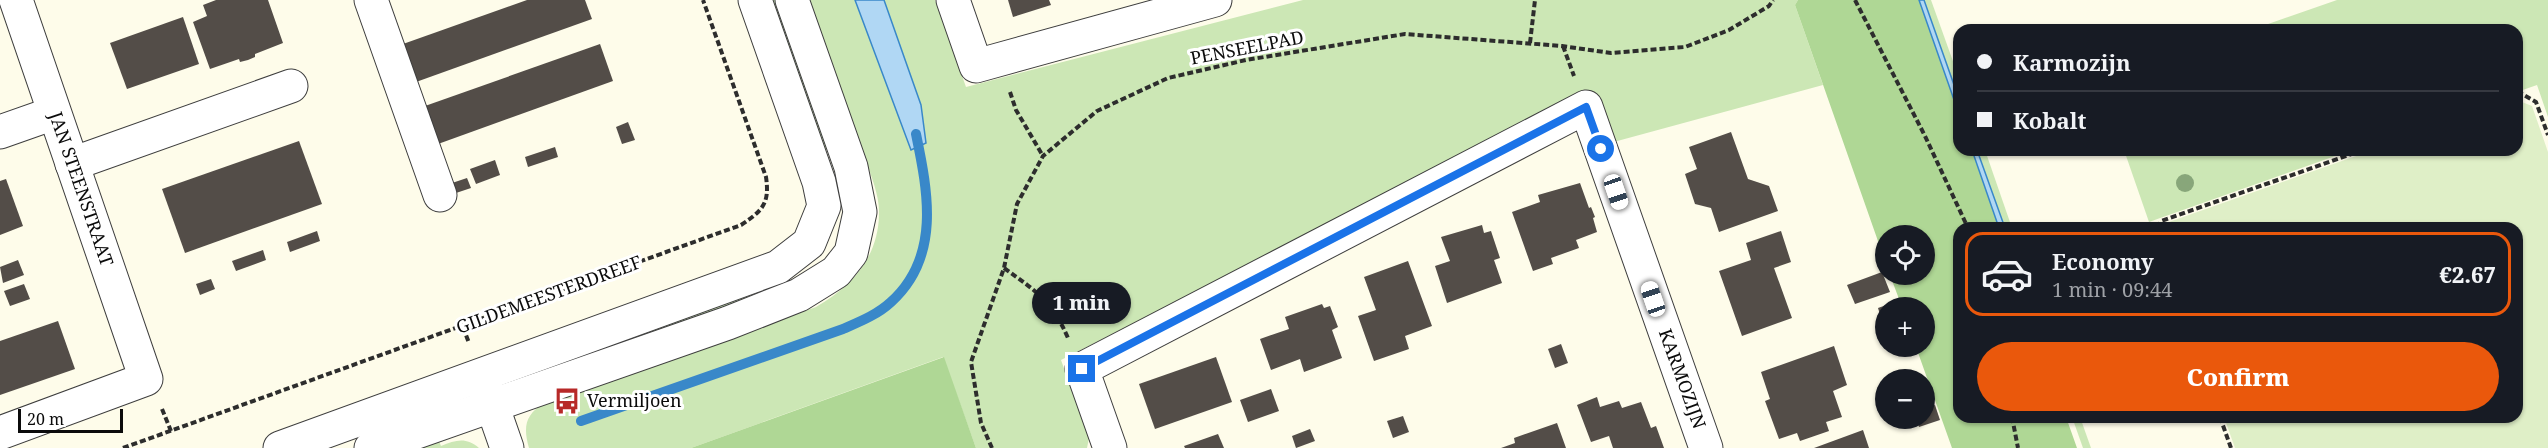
<!DOCTYPE html>
<meta charset="utf-8">
<style>
body{margin:0;font-family:"Noto Serif",serif;background:#242831;color:#f1f3f6;height:100vh;display:flex;flex-direction:column;font-size:22px;white-space:nowrap}
*{box-sizing:border-box;margin:0}
p{font-size:20px;color:#9ea1a6}
.icon{flex:none;width:33px;height:33px;fill:none;stroke:currentColor;stroke-width:2;stroke-linecap:round;stroke-linejoin:round}
.map{position:relative;flex:1;overflow:hidden}
.drawer{position:absolute;left:1953px;top:222px;width:570px;height:201px;display:flex;flex-direction:column;background:#171b24;border-radius:18px;box-shadow:0 2px 4px #0004}
.drawer>*{flex:none}
.guide{position:absolute;left:1953px;top:24px;width:570px;height:132px;border-radius:18px;box-shadow:0 2px 4px #0004;display:grid;align-content:center;height:132px;padding:0 24px;background:#171b24}
.controls{position:absolute;left:1875px;top:225px;display:grid;gap:12px}
.controls a{display:grid;place-items:center;width:60px;height:60px;border-radius:50%;background:#171b24;box-shadow:0 2px 4px #0004;font-size:30px}
.scale{position:absolute;left:18px;bottom:15px;width:105px;box-sizing:border-box;padding-left:6px;border:3px solid #0b0b0b;border-top:0;font-size:16px;line-height:21px;white-space:nowrap;color:#0b0b0b;-webkit-text-stroke:4px #fff;paint-order:stroke}
.end{position:absolute;width:27px;height:27px;margin:-14px;border:8px solid #1a73e8;background:#fff;box-shadow:0 0 0 3px #fff}
.from{border-radius:50%}
.bubble{position:absolute;height:42px;border-radius:21px;background:#171b24;box-shadow:0 2px 4px #0004;font-size:20px;font-weight:800;line-height:42px;text-align:center}
.car{position:absolute;width:18px;height:36px;margin:-18px -9px;border-radius:8px;box-shadow:0 0 4px 2px #0007;background:linear-gradient(#fff 24%,#345 0 40%,#fff 0 76%,#345 0 86%,#fff 0)}
.guide b{display:flex;align-items:center;gap:21px;height:57px;font-size:22px}
.guide b+b{border-top:2px solid #363941}
.guide i{width:15px;height:15px;background:#f1f3f6}
ul{padding:10px 0 0;list-style:none}
li{display:flex;align-items:center;gap:18px;height:84px;margin:0 12px 9px;padding:0 12px;border:3px solid transparent;border-radius:18px}
li div{flex:1}
li b{display:block;font-size:22px}
li em{font-style:normal;font-weight:800}
li.current{border-color:#ea580c}
li>.icon{width:54px;height:54px;stroke-width:1.5}
.cta{display:flex;gap:12px;margin-top:auto;padding:12px 24px}
.cta a{flex:1;height:69px;border-radius:36px;background:#ea580c;color:#fff;font-size:24px;font-weight:800;line-height:69px;text-align:center}
.map>svg:first-child{display:block}
</style>
<div class="map">
<svg width="2548" height="448" viewBox="0 0 2548 448">
<rect width="100%" height="100%" fill="#fefcea"/>
<!-- green -->
<g fill="#cce7b5">
<polygon points="769,0 780,0 832,148 823,151"/>
<path d="M802 0H855L912 150 921 105 884 0H935L966 87 1303 0H1798L1795 5 1823 85 1610 143 1590 92 1061 360 1089 438 1087 448H976L943 357 691 448H529C523 427 525 415 544 403L816 307C851 287 878 258 879 215 880 196 871 177 866 160L859 161Z"/>
<polygon points="1924,0 1931,0 1959,78 1959,99"/>
<polygon points="2337,0 2548,0 2548,117 2537,85 2517,92 2517,30 2251,30"/>
<polygon points="1977,150 1985,150 2012,228 2005,228"/>
<polygon points="2124,150 2352,150 2149,222"/>
<polygon points="746,292 750,302 589,359 586,349"/>
<polygon points="2072,417 2080,417 2091,448 2083,448"/>
<path d="M437 436 441 446C456 440 466 437 479 448H403Z"/>
</g>
<!-- forest -->
<g fill="#afd795">
<polygon points="1798,0 1919,0 1959,114 1959,150 1972,150 1999,228 1959,228 1959,417 2066,417 2077,448 1952,448 1916,347 1924,346 1924,308 1902,307 1890,275 1924,274 1924,236 1886,236 1885,261 1795,5"/>
<polygon points="944,357 976,448 691,448"/>
</g>
<!-- pitch -->
<polygon fill="#dfefc7" points="2517,100 2532,106 2548,152 2548,448 2235,448 2224,417 2517,417 2517,228 2166,228 2169,222 2373,150 2517,150"/>
<!-- water -->
<g fill="#b0d7f4" stroke="#3988c9" stroke-width="1.5">
<polygon points="855,0 884,0 921,105 926,143 911,150"/>
<polygon points="1919,0 1924,0 1959,99 1959,114"/>
<polygon points="1972,150 1977,150 2005,228 1999,228"/>
</g>
<g fill="none" stroke-linecap="round" stroke-linejoin="round">
<!-- stream -->
<path stroke="#3988c9" stroke-width="10" d="M581 421 843 329C859 322 877 315 891 302 941 257 928 192 916 134"/>
</g>
<!-- building -->
<g fill="#534d48">
<polygon points="216,0 268,0 283,43 255,54 255,57 248,60 240,62 239,59 210,69 193,22 207,16 203,5"/>
<polygon points="527,0 585,0 592,19 416,82 403,44"/>
<polygon points="1008,0 1049,0 1051,5 1013,17"/>
<polygon points="183,17 199,64 127,89 110,43"/>
<polygon points="600,44 613,81 438,144 425,106"/>
<polygon points="628,122 635,140 622,144 616,127"/>
<polygon points="1731,132 1748,179 1769,186 1778,211 1719,232 1711,208 1695,204 1685,174 1697,169 1689,147"/>
<polygon points="299,141 322,204 185,253 162,189"/>
<polygon points="555,147 558,157 528,167 525,157"/>
<polygon points="495,160 500,175 476,184 470,169"/>
<polygon points="467,178 471,188 456,193 452,183"/>
<polygon points="6,179 23,226 0,235 0,181"/>
<polygon points="1580,183 1589,208 1591,207 1595,217 1593,218 1597,232 1576,240 1579,248 1551,258 1553,264 1533,271 1512,212 1540,202 1538,195"/>
<polygon points="1482,225 1484,233 1491,231 1500,258 1494,260 1502,283 1447,303 1435,266 1450,261 1441,237"/>
<polygon points="317,231 320,241 290,252 287,242"/>
<polygon points="1781,231 1791,262 1774,268 1792,318 1742,336 1719,271 1751,260 1746,243"/>
<polygon points="263,250 266,260 236,271 232,261"/>
<polygon points="18,260 24,275 3,283 0,267"/>
<polygon points="1408,261 1432,326 1405,336 1409,349 1374,361 1358,316 1376,310 1364,277"/>
<polygon points="1882,272 1890,292 1855,304 1847,285"/>
<polygon points="211,279 215,289 200,295 196,284"/>
<polygon points="24,284 30,299 10,306 4,291"/>
<polygon points="1895,302 1897,308 1886,308 1886,323 1883,324 1878,308"/>
<polygon points="1322,304 1324,308 1330,306 1338,327 1332,330 1342,358 1304,372 1300,359 1271,370 1260,339 1289,329 1285,317"/>
<polygon points="58,321 75,369 0,395 0,341"/>
<polygon points="1561,344 1568,363 1555,368 1548,349"/>
<polygon points="1834,346 1847,385 1833,391 1842,417 1826,422 1829,431 1800,441 1797,433 1779,439 1765,401 1770,399 1761,372"/>
<polygon points="1216,357 1232,402 1155,429 1139,384"/>
<polygon points="1271,389 1279,411 1248,422 1240,400"/>
<polygon points="1597,397 1600,407 1619,401 1622,408 1641,402 1651,428 1656,426 1664,448 1613,448 1609,436 1591,442 1577,405"/>
<polygon points="1935,405 1940,420 1919,427 1916,418 1924,418 1924,409"/>
<polygon points="1403,416 1409,432 1393,438 1387,421"/>
<polygon points="1557,423 1566,448 1501,448 1515,443 1514,438"/>
<polygon points="1310,429 1315,441 1296,448 1292,436"/>
<polygon points="1863,430 1869,448 1814,448"/>
<polygon points="1218,434 1224,448 1185,448 1184,446"/>
</g>
<g fill="none" stroke-linecap="round" stroke-linejoin="round">
<!-- minor casing -->
<g stroke="#3e3e3e" stroke-width="35">
<g id="minor">
<polyline points="371,0 440,195"/>
<polyline points="953,0 976,66 1215,0"/>
<polyline points="0,132 54,113"/>
<polyline points="72,164 291,86"/>
<polyline points="483,379 507,448"/>
<polyline points="0,433 146,379 16,0"/>
<polyline points="1110,448 1082,369 1586,107 1706,448"/>
</g>
</g>
<!-- tertiary casing -->
<g stroke="#3e3e3e" stroke-width="35">
<g id="tertiary">
<polyline points="280,448 778,267 809,243 824,206 819,182 755,0"/>
<polyline points="371,448 728,323 799,295 836,272 851,253 860,212 851,167 792,0"/>
</g>
</g>
<!-- path -->
<g stroke="#2d2d2d" stroke-width="4" stroke-dasharray="6 3" stroke-linecap="butt">
<polyline points="1855,0 1925,136 1968,228"/>
<polyline points="1530,43 1535,0"/>
<polyline points="1563,46 1574,76"/>
<polyline points="1010,92 1016,110 1043,156"/>
<polyline points="2517,96 2522,94 2536,102 2548,135"/>
<polyline points="2158,228 2161,221 2363,150"/>
<path d="M1004 268C1036 291 1052 301 1068 338"/>
<polyline points="463,327 469,343"/>
<polyline points="162,409 171,431"/>
<polyline points="2012,417 2018,448"/>
<polyline points="2220,417 2231,448"/>
<path d="M123 448 741 225C762 211 770 204 766 177L703 0"/>
<polyline points="992,448 981,423 971,362 1004,268 1017,204 1043,156 1097,111 1168,78 1246,60 1405,34 1562,46 1611,53 1685,47 1729,30 1769,6 1773,0"/>
</g>
<!-- minor -->
<use href="#minor" stroke="#fff" stroke-width="33"/>
<!-- tertiary -->
<use href="#tertiary" stroke="#fff" stroke-width="33"/>
</g>
<!-- trees -->
<circle fill="#88a67a" cx="2185" cy="183" r="9"/>
<g fill="none" stroke-linecap="round" stroke-linejoin="round">
<!-- route -->
<polyline stroke="#1a73e8" stroke-width="8" points="1082,369 1586,107 1601,149"/>
</g>
<!-- icons -->
<defs>
<g id="bus-bare" transform="scale(2.07)"><path d="M-5-6H5V4H4V6H2V4H-2V6H-4V4H-5ZM-3.5-4V0h7V-4ZM-3.5 1.2v1.5H-2V1.2ZM2 1.2v1.5H3.5V1.2Z" fill="#b72928" stroke="#fff" stroke-width="2.5" paint-order="stroke"/></g>
</defs>
<g fill-rule="evenodd">
<use href="#bus-bare" x="567" y="401"/>
</g>
<g text-anchor="middle" stroke-width="6" stroke-linejoin="round" paint-order="stroke">
<!-- street labels -->
<g font-size="18" fill="#0b0b0b" stroke="#fff">
<text transform="translate(1247 48) rotate(-11)" y="6">PENSEELPAD</text>
<text transform="translate(81 189) rotate(71)" y="6">JAN STEENSTRAAT</text>
<text transform="translate(549 295) rotate(-20)" y="6">GILDEMEESTERDREEF</text>
<text transform="translate(1682 379) rotate(70)" y="6">KARMOZIJN</text>
</g>
<!-- poi labels -->
<g font-size="18" fill="#0b0b0b" stroke="#fff" text-anchor="start">
<text x="587" y="407">Vermiljoen</text>
</g>
</g>
</svg>
<div class="controls">
<a><svg class="icon" aria-label="locate" viewBox="0 0 24 24"><circle cx="12" cy="12" r="6"/><path d="M12 2v4M12 18v4M2 12h4M18 12h4"/></svg></a>
<a>+</a>
<a>−</a>
</div>
<div class="scale">20 m</div>
<i class="end from" style="left:1601px;top:149px"></i>
<i class="end" style="left:1082px;top:369px"></i>
<div class="bubble" style="left:1032px;top:282px;width:99px">1 min</div>
<i class="car" style="left:1616px;top:192px;rotate:161deg"></i>
<i class="car" style="left:1653px;top:299px;rotate:341deg"></i>
<div class="guide">
<b><i class="from"></i>Karmozijn</b>
<b><i></i>Kobalt</b>
</div>
<section class="drawer">
<ul>
<li class="current"><svg class="icon" aria-label="car" viewBox="0 0 24 24"><path d="M5 17H2v-5l4-1 3-4h7l3 4 3 1v5h-3M9 17h6M6 11h13"/><circle cx="7" cy="17" r="2"/><circle cx="17" cy="17" r="2"/></svg><div><b>Economy</b><p>1 min · 09:44</p></div><em>€2.67</em></li>
</ul>
<div class="cta"><a>Confirm</a></div>
</section>
</div>
